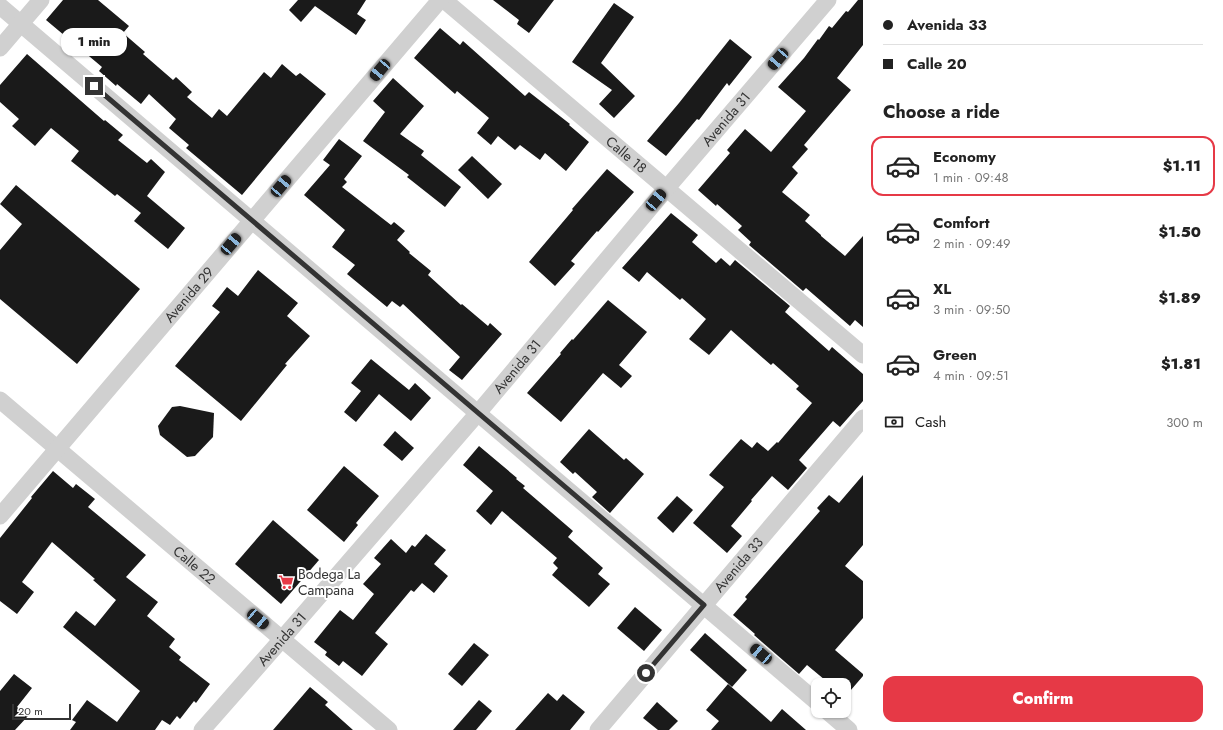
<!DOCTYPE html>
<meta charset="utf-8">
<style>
body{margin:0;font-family:Jost,sans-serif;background:#f6f6f6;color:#222;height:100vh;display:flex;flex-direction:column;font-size:15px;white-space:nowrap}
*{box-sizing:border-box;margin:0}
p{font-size:13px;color:#767676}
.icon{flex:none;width:22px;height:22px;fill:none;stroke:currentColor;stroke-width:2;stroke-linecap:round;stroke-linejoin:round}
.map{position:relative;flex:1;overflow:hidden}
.drawer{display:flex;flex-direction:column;background:#fff;width:360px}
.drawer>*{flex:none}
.banner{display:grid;align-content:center;height:88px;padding:0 20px;background:#fff}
.buttons{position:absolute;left:811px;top:678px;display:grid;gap:8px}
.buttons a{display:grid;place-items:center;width:40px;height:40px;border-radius:8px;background:#fff;box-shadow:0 1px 3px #0004;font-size:20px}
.scale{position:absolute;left:12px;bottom:10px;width:59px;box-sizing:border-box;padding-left:4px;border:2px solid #333;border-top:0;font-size:11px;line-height:14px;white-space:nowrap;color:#333;-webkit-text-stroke:3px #fff;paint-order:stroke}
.end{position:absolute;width:18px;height:18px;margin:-9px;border:5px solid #333;background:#fff;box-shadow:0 0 0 2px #fff}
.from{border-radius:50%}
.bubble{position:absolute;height:28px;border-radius:12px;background:#fff;box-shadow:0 1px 3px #0004;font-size:13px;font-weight:800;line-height:28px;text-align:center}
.car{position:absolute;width:12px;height:24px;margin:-12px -6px;border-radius:5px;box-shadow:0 0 3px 1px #0007;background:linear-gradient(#222 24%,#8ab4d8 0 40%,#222 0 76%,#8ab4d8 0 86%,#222 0)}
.banner b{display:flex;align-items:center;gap:14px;height:38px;font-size:15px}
.banner b+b{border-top:1px solid #e0e0e0}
.banner i{width:10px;height:10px;background:#222}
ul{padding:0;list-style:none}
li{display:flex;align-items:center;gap:12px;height:60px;margin:0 8px 6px;padding:0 12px;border:2px solid transparent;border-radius:12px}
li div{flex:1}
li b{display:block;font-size:15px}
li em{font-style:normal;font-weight:800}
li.current{border-color:#e63946}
li>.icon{width:36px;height:36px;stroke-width:1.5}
h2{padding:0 20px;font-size:18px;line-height:48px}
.pay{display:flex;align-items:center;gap:10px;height:44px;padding:0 20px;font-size:15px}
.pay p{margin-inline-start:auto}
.cta{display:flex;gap:8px;margin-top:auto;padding:8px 20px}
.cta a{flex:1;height:46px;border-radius:12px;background:#e63946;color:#fff;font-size:16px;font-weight:800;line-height:46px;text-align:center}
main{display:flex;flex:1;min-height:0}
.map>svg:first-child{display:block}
</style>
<main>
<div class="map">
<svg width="863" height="730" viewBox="0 0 863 730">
<rect width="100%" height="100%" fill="#fff"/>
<!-- building -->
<g fill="#1a1a1a">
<polygon points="63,0 98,0 129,26 123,33 145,52 143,54 173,80 176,77 192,92 187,97 212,118 219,109 227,116 264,72 271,78 282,64 296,76 300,73 326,94 242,195 186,148 189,145 169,128 176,119 149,94 141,104 117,84 116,86 99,71 102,67 46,20"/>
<polygon points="298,0 366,0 357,14 366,20 356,35 315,6 301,22 289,10"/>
<polygon points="493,0 554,0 529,33 517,24 519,20"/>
<polygon points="858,0 863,0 863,45 837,78 851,90 804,145 808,149 792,167 798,173 782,192 810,215 805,221 821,235 821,236 845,256 863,236 863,327 855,320 850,326 806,288 803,291 749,245 751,242 738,230 742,226 717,204 716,206 698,190 730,153 727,150 745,129 771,152 806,111 778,87 804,58 818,39 819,40 829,26 832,28 846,11 848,12"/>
<polygon points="614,3 634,17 601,63 635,96 614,118 599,104 612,90 572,62"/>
<polygon points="440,28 460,45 463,41 525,96 529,92 570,124 569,125 589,142 566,171 545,153 540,160 520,145 515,150 498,136 491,145 477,133 489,118 457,91 455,94 414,58"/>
<polygon points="730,39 752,57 729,86 727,83 699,120 697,119 666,156 647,141 679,103"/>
<polygon points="27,54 104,121 105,120 123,135 118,140 147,163 151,159 165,172 147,196 185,228 168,249 134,221 141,213 117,194 115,196 71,161 79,151 51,128 35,146 12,126 19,119 0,102 0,85"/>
<polygon points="393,78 424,106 400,134 424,151 421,155 461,187 445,207 407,177 409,175 363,141 385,112 373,101"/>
<polygon points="339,139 362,156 344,179 347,182 342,187 391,225 394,222 405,231 397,240 410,252 409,253 431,271 428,275 461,305 462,304 488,326 490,323 502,334 462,380 449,370 460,357 403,304 400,307 392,301 387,307 347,274 355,265 332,247 345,230 304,195 330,165 323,160"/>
<polygon points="472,156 502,184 488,199 458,170"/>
<polygon points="607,169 634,192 598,232 597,231 571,261 575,264 555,286 529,262 573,210 572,209"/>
<polygon points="16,185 140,289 77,364 0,299 0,250 22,224 0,204"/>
<polygon points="671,213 698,235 692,242 716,263 721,258 730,266 735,260 790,306 785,312 829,351 832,347 863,374 863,401 840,427 833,421 799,460 807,468 788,490 772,476 751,500 752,501 731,526 742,536 727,553 693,523 724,487 709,475 741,439 752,448 757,442 768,451 777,442 778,443 812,403 796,389 799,386 773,363 771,365 731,330 709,355 689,339 706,319 682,298 680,300 647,272 639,282 622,268"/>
<polygon points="258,270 298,303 287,316 310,336 285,364 287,365 241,421 175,366 220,312 212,306 227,287 238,296"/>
<polygon points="608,300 647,332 619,365 632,376 621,388 603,373 561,422 527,393 561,354 560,353 572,339 573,340"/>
<polygon points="371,359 409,390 415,383 431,398 411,421 379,394 356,422 344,412 361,391 351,383"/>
<polygon points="180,406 214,413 213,437 195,456 187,457 160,435 158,426 172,407"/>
<polygon points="589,429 624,460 626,458 644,474 610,513 592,497 597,492 575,472 573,474 560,462"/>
<polygon points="395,431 414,448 402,461 383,445"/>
<polygon points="479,446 517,478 516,479 525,486 523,488 573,531 568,537 603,568 598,574 610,584 589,607 552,575 558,568 553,563 557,558 502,511 491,525 476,511 493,491 463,465"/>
<polygon points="344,466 379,496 356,523 358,525 344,542 307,510"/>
<polygon points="53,471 73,488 76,484 95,499 88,507 146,555 126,577 158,602 147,616 175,639 169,647 181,657 179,660 210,684 196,703 194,701 180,719 177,716 170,725 162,720 155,730 70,730 76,722 72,720 87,700 117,722 140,691 63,627 76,611 95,626 116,600 93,580 95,579 52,542 22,582 34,592 17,614 0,601 0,538 32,498 31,497"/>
<polygon points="863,475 863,545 845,566 863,581 863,618 835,650 863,674 863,676 844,698 844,685 831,685 807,665 799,674 754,635 755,634 733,615 747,599 745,597 820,511 817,508 829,495 839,503"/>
<polygon points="677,496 693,510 673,533 657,518"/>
<polygon points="273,520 319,560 281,604 235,564"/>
<polygon points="426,534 446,550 434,564 448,576 434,593 422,583 414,592 411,590 375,633 388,644 362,676 343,661 339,666 325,655 327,652 314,642 340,610 353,620 374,594 363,584 381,564 374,558 391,539 406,553 412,545 415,547"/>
<polygon points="635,607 662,630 644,651 617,628"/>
<polygon points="705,633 747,670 732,687 690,650"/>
<polygon points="474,643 489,655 462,686 448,674"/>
<polygon points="14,674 32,688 17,707 28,716 15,730 0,730 0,691"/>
<polygon points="728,684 771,722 782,709 806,730 711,730 719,721 706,710"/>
<polygon points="310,687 328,702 325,705 353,730 273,730"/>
<polygon points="548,693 557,701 563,694 585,712 570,730 515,730"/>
<polygon points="479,700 492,711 476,730 453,730"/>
<polygon points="657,702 678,721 669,730 658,730 643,718"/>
</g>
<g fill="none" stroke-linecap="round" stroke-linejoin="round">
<!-- minor -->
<g stroke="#d0d0d0" stroke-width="17">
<path id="s1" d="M444 0 863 355"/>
<polyline points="0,6 818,703"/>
<polyline points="0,48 41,0"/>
<path id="s2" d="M0 400 389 730"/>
<path id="s3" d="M0 516 440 0"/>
<polyline points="827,711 849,730"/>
<path id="s4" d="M202 730 282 639 478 413 666 189 828 0"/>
<path id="s5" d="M598 730 863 418"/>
</g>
</g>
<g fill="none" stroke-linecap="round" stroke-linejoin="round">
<!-- route -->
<polyline stroke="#333" stroke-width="5" points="94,86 704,605 646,673"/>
</g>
<!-- icons -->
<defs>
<g id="supermarket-bare" transform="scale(1.2)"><path d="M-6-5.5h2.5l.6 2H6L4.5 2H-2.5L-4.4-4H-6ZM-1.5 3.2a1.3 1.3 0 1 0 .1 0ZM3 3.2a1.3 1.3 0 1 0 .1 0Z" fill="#e63946" stroke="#fff" stroke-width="2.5" paint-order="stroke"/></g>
</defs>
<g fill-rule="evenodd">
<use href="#supermarket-bare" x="286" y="582"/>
</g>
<g text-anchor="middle" stroke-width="4" stroke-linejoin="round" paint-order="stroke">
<!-- street labels -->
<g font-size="14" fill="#333" stroke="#fff">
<text dy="5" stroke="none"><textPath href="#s4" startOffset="805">Avenida 31</textPath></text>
<text dy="5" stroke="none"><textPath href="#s1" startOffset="239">Calle 18</textPath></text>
<text dy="5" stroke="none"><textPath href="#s3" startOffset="291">Avenida 29</textPath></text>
<text dy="5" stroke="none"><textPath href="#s4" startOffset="481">Avenida 31</textPath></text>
<text dy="5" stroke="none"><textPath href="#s2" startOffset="255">Calle 22</textPath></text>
<text dy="5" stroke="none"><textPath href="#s5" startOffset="217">Avenida 33</textPath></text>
<text dy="5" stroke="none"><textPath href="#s4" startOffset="121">Avenida 31</textPath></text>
</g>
<!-- poi labels -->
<g font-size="14" fill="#333" stroke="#fff" text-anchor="start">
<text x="298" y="579">Bodega La<tspan x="298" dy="16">Campana</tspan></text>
</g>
</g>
</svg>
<div class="buttons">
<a><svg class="icon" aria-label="locate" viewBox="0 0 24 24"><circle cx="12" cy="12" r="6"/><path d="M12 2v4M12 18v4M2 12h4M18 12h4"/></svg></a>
</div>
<div class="scale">20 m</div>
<i class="end from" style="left:646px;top:673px"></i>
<i class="end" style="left:94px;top:86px"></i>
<div class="bubble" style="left:61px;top:28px;width:66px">1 min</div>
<i class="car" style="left:778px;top:59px;rotate:221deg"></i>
<i class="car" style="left:380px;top:70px;rotate:220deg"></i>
<i class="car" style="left:281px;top:186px;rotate:40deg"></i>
<i class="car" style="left:656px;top:200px;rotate:40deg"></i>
<i class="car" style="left:231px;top:244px;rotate:40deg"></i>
<i class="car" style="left:258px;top:619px;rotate:130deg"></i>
<i class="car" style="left:761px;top:654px;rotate:310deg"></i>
</div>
<section class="drawer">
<div class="banner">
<b><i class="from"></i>Avenida 33</b>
<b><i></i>Calle 20</b>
</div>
<h2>Choose a ride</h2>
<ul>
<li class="current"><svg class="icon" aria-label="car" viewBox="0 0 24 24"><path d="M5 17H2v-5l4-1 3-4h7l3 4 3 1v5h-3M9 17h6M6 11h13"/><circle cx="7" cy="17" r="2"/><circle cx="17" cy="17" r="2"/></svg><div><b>Economy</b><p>1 min · 09:48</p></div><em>$1.11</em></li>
<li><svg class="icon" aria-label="car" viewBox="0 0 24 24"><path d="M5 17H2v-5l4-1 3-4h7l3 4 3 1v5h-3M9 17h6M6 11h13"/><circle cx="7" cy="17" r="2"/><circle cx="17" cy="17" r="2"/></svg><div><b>Comfort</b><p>2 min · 09:49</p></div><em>$1.50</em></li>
<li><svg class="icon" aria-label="car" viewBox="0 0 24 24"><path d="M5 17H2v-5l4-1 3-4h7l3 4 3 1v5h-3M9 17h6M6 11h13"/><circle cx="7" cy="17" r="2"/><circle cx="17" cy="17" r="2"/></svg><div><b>XL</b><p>3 min · 09:50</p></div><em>$1.89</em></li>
<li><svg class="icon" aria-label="car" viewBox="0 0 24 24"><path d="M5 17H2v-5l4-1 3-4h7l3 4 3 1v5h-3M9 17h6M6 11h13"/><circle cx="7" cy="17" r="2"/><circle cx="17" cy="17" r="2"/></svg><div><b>Green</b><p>4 min · 09:51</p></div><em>$1.81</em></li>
</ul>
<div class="pay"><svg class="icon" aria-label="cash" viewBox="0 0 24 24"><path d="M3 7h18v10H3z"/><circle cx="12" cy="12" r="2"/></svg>Cash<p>300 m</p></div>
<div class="cta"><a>Confirm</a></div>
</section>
</main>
